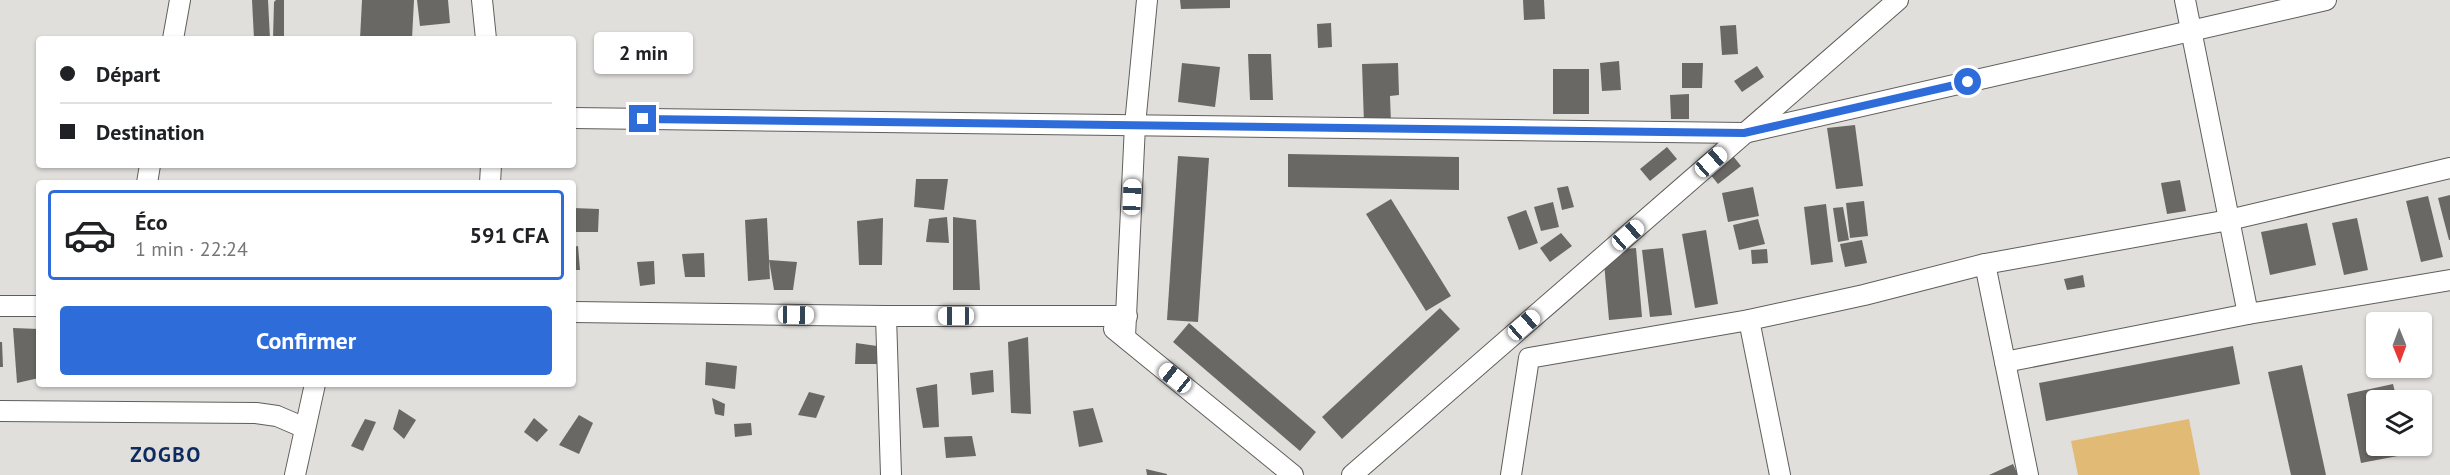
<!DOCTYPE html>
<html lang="fr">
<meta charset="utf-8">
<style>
body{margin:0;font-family:"PT Sans",sans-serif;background:#f2f2f2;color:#202124;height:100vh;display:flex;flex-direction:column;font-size:22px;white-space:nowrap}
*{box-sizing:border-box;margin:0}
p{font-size:20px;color:#757577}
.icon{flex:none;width:33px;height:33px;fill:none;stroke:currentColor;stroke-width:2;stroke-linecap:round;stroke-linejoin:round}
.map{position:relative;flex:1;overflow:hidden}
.side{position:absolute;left:36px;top:180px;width:540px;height:207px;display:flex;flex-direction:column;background:#fff;border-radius:6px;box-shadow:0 2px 4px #0004}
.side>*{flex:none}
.hud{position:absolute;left:36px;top:36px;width:540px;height:132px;border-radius:6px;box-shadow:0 2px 4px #0004;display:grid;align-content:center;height:132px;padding:0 24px;background:#fff}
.needle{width:39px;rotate:179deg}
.buttons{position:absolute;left:2366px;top:312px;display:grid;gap:12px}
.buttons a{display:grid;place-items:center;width:66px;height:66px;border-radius:6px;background:#fff;box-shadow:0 2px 4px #0004;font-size:30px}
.end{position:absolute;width:27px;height:27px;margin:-14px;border:8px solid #2e6cd9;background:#fff;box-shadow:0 0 0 3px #fff}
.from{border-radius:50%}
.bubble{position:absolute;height:42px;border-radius:6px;background:#fff;box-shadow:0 2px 4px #0004;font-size:20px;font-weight:700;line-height:42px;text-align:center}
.car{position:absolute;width:18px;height:36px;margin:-18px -9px;border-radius:8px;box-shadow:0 0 4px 2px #0007;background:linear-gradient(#fff 24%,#345 0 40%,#fff 0 76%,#345 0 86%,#fff 0)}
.hud b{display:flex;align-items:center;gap:21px;height:57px;font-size:22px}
.hud b+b{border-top:2px solid #e0e0e0}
.hud i{width:15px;height:15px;background:#202124}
ul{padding:10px 0 0;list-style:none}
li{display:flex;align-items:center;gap:18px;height:90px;margin:0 12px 9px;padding:0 12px;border:3px solid transparent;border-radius:6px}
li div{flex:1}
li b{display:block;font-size:22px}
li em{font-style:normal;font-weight:700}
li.active{border-color:#2e6cd9}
li>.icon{width:54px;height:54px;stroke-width:1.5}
.action{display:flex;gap:12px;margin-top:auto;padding:12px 24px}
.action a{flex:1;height:69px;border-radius:6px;background:#2e6cd9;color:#fff;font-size:24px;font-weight:700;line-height:69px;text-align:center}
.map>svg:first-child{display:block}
</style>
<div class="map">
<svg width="2450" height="475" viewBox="0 0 2450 475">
<rect width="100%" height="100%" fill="#e1dfdc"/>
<!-- green -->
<polygon fill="#e1ba76" points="2189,419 2200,475 2078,475 2071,441"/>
<!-- building -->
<g fill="#6a6865">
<polygon points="252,0 268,0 270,39 254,39"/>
<polygon points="276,0 284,0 284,39 273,39 274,2"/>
<polygon points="362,0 414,0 412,39 360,39"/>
<polygon points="417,0 448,0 450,23 420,26"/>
<polygon points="1180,0 1230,0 1230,8 1181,9"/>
<polygon points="1523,0 1544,0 1545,19 1524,20"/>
<polygon points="1331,23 1332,47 1318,48 1317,24"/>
<polygon points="1736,25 1738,54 1722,55 1720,26"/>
<polygon points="1248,54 1271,54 1273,100 1250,100"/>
<polygon points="1619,61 1621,90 1602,91 1600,63"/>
<polygon points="1182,63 1220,67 1215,107 1178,102"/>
<polygon points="1398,63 1399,95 1390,96 1391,123 1364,124 1362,64"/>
<polygon points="1682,63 1703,63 1702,88 1682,88"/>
<polygon points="1757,66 1764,77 1742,92 1734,81"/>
<rect x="1553" y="69" width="36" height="45"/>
<polygon points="1689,94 1689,119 1671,119 1670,95"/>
<polygon points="1855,125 1863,186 1836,189 1827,128"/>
<polygon points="1667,147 1677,159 1650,181 1640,169"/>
<polygon points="1288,154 1459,157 1459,190 1288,187"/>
<polygon points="1178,156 1209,158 1198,322 1167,320"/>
<polygon points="1733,156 1741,166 1718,184 1710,174"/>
<polygon points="916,179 948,179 944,210 914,207"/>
<polygon points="2180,180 2186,211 2167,214 2161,183"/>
<polygon points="1568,186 1574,207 1562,210 1557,188"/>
<polygon points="1753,187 1759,216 1728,222 1722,193"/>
<polygon points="2450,195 2450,240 2449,240 2438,198"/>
<polygon points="2428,196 2443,257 2421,262 2406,201"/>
<polygon points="1391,199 1451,296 1426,311 1366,214"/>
<polygon points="1864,201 1868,236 1850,238 1846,203"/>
<polygon points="1553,202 1559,227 1541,231 1534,207"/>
<polygon points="1826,204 1833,262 1811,265 1804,207"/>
<polygon points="1843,207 1849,240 1838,242 1833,208"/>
<polygon points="573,208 599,209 598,232 573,232"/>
<polygon points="1526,210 1538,243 1519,250 1507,217"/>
<polygon points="947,217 949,243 926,242 929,219"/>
<polygon points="953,217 976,220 980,290 953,290"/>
<polygon points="767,218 770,279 748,281 745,220"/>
<polygon points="883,218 882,265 859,265 857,221"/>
<polygon points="2357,218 2368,270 2344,275 2332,223"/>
<polygon points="1758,219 1765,244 1739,250 1733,225"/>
<polygon points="2307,223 2316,265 2270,275 2261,232"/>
<polygon points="1706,230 1718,304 1695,308 1682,234"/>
<polygon points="1561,233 1572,246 1550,262 1540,248"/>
<polygon points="1862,240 1867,263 1845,267 1840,244"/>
<polygon points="578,246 580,270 573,270 573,247"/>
<polygon points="1636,248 1642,317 1609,320 1603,251"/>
<polygon points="1663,248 1672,315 1650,317 1642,250"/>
<polygon points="1767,249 1768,263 1752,264 1751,250"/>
<polygon points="704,253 705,277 685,277 682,254"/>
<polygon points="769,260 797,262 793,290 774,290"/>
<polygon points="654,261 655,284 640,286 637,262"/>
<polygon points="2083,275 2085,287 2067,290 2064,279"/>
<polygon points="1440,308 1460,329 1342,439 1322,417"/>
<polygon points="1189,323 1316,432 1300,451 1173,342"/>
<polygon points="13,328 39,329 39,378 17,383"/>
<polygon points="1028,337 1031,414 1011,413 1008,342"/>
<polygon points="0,342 2,342 3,367 0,367"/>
<polygon points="856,343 877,346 877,364 855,364"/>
<polygon points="2233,346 2240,384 2046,421 2039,383"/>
<polygon points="706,362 737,366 735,389 705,385"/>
<polygon points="2302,365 2326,475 2291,475 2268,372"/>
<polygon points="993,370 994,392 972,395 970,373"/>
<polygon points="937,384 939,427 923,428 916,388"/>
<polygon points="2393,384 2397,400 2376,400 2376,446 2406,446 2408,454 2361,463 2347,394"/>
<polygon points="809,392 825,396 816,418 798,415"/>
<polygon points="712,398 725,404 724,416 715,414"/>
<polygon points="1093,408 1103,442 1079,447 1073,411"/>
<polygon points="399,409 416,420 404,439 393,429"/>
<polygon points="579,415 593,423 579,454 559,445"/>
<polygon points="534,418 548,430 537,442 524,432"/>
<polygon points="365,419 376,422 363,451 351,446"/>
<polygon points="751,423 752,435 735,437 734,424"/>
<polygon points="972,436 976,456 946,458 944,437"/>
<polygon points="2013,464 2018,475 1989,475"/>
<polygon points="1146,469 1167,474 1167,475 1147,475"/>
</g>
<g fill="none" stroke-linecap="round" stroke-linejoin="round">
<!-- minor casing -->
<g stroke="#605e5b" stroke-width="22">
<g id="minor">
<polyline points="482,0 486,39"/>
<polyline points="2185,0 2248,314"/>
<polyline points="173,39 180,0"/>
<polyline points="573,118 1744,133 2326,0"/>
<polyline points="147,183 150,165"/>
<polyline points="490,183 491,165"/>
<polyline points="1985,264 2028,475"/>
<polyline points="0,306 39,306"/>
<polyline points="573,312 886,316 1127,316"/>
<polyline points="886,316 891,475"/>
<polyline points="1749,320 1780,475"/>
<polyline points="1114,329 1293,475"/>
<polyline points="1125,337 1135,125 1147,0"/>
<polyline points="2005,362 2248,314 2450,280"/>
<polyline points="0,411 256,413 277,416 305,428"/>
<polyline points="295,475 315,384"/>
<polyline points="1352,475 1898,0"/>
<polyline points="1511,475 1529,358 1749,320 1864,295 1985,264 2229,220 2450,168"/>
</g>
</g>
<!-- minor -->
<use href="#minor" stroke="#fff" stroke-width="20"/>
</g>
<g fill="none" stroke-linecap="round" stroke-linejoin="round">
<!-- route -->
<polyline stroke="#2e6cd9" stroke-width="8" points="643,119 1744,133 1968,82"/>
</g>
<g text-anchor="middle" stroke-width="6" stroke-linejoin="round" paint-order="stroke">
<!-- district labels -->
<g font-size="21" font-weight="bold" letter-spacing="1.5" fill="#0d2b5f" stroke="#e1dfdc">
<text x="166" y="462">ZOGBO</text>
</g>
</g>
</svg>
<div class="buttons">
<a><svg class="needle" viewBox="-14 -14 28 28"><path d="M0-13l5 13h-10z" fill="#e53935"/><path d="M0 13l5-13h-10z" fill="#757577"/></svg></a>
<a><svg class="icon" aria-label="layers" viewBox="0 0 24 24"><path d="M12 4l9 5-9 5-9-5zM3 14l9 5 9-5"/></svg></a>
</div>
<i class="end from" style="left:1968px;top:82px"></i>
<i class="end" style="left:643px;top:119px"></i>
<div class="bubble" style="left:594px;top:32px;width:99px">2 min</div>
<i class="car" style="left:1711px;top:162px;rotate:49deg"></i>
<i class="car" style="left:1132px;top:197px;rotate:2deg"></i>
<i class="car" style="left:1628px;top:235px;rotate:49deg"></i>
<i class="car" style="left:796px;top:315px;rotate:91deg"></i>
<i class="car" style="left:956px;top:316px;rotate:270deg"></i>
<i class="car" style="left:1524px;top:325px;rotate:49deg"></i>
<i class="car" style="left:1175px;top:378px;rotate:309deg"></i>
<div class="hud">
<b><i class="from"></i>Départ</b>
<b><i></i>Destination</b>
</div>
<section class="side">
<ul>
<li class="active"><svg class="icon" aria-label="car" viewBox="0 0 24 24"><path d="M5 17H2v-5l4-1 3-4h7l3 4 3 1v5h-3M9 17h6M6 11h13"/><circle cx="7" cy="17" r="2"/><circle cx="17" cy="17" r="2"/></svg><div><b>Éco</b><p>1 min · 22:24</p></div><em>591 CFA</em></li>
</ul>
<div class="action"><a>Confirmer</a></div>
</section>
</div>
